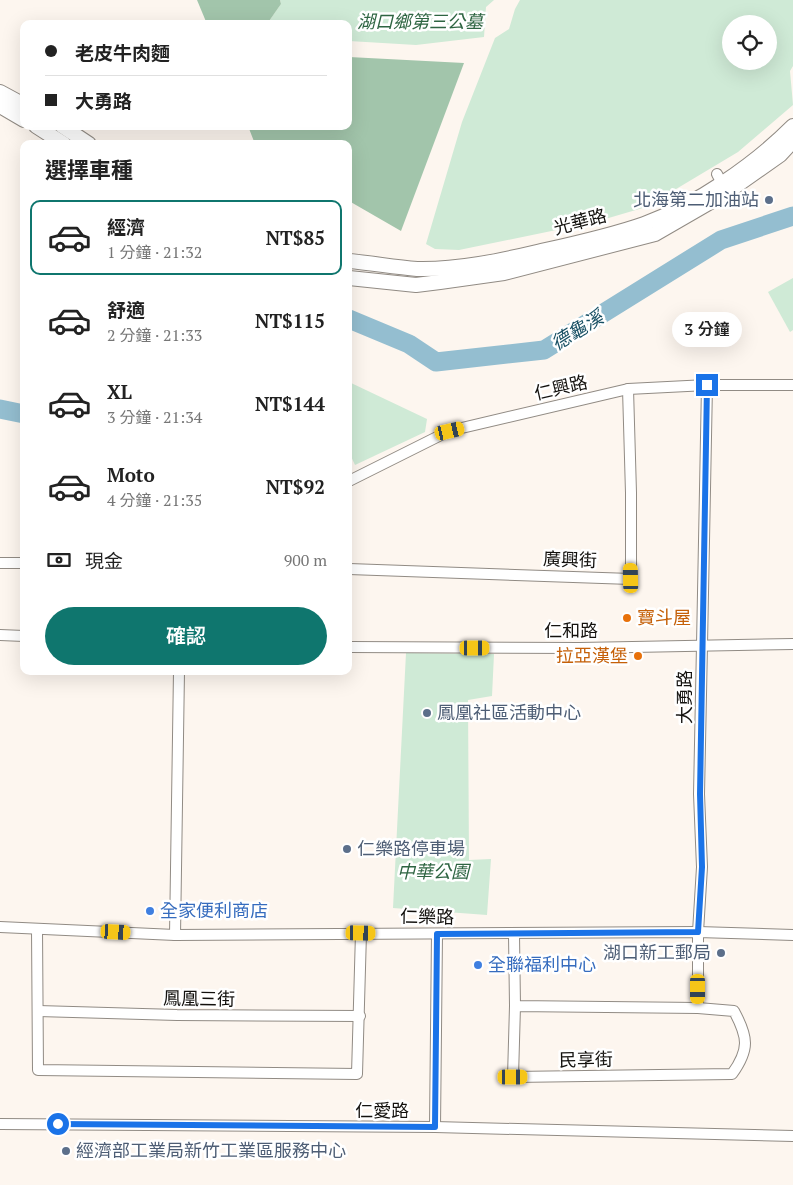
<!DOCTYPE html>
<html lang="zh-TW">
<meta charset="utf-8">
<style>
body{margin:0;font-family:"PT Serif","Noto Sans TC",serif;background:#f6f6f6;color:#222;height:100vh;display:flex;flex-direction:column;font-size:19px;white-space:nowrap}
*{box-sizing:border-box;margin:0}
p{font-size:16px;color:#767676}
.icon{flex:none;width:28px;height:28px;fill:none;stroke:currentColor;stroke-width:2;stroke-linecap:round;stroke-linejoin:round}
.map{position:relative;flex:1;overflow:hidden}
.drawer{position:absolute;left:20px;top:140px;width:332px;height:535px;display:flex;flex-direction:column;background:#fff;border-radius:10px;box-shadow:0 5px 20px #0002}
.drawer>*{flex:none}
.top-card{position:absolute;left:20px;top:20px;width:332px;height:110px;border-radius:10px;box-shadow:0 5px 20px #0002;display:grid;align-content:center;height:110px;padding:0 25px;background:#fff}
.fabs{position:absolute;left:722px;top:15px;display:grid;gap:10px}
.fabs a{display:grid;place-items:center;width:55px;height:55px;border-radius:50%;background:#fff;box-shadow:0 5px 20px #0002;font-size:25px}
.end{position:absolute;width:22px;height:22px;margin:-11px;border:6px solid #1a73e8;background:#fff;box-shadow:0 0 0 2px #fff}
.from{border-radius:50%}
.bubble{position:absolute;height:35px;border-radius:18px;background:#fff;box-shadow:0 5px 20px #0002;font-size:16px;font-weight:600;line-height:35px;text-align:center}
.car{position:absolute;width:15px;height:30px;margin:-15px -8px;border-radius:6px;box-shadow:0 0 4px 1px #0007;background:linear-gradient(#f5c518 24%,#345 0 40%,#f5c518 0 76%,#345 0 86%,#f5c518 0)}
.top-card b{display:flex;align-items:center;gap:18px;height:48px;font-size:19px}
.top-card b+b{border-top:1px solid #e0e0e0}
.top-card i{width:12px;height:12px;background:#222}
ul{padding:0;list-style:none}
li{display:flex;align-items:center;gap:15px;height:75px;margin:0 10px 8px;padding:0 15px;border:2px solid transparent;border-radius:10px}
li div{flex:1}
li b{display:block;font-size:19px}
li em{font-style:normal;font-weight:600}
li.active{border-color:#0f766e}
li>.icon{width:45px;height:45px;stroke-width:1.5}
h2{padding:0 25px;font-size:22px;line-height:60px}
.pay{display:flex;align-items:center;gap:12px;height:55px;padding:0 25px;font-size:19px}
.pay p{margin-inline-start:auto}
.action{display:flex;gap:10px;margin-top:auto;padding:10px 25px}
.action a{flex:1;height:58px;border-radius:30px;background:#0f766e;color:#fff;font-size:20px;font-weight:600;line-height:58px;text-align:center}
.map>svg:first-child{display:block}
</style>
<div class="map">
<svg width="793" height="1185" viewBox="0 0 793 1185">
<rect width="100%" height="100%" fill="#fdf6ef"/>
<!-- green -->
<g fill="#cfead6" fill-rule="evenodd">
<polygon points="280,0 494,0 486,7 484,37 416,45 349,41 349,24 267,24 281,4"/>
<path d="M520 0H793V66L790 71 793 105 738 152 646 207 595 222 459 250 435 249 426 244 462 122 495 38 509 29 515 9ZM731 24H769V61H731Z"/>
<polygon points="793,278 793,330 790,332 768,292"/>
<polygon points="349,382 427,419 425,432 355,465 349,452"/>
<polygon points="406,653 494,654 492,696 468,700 469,860 491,859 487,915 393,908"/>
</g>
<!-- forest -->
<g fill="#a2c5ab">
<polygon points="197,0 280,0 281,4 267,24 207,24"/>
<polygon points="349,57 464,63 401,231 349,201 349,144 255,144 248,126 349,126"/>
</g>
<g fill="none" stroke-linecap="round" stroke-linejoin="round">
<!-- river -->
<g stroke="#94bed0" stroke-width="19">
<polyline points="349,319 409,344 436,362 544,350 721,240 793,216"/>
<polyline points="0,409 24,414"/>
</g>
<!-- street casing -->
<g stroke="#918b84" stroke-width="12">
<g id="street">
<polyline points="717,174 731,201"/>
<polyline points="349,481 449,431 628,389 707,385 793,385"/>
<polyline points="0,563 24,563"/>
<polyline points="349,569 631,579 631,493 628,389"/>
<polyline points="0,635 24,636"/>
<polyline points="349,647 580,648 793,644"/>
<polyline points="0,927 175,935 698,932 793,935"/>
<polyline points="37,929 38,1070 357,1074 361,933"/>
<polyline points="175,935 179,671"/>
<path d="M514 935 515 1006 513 1077 732 1074C750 1049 748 1037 734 1011L698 1008 515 1006"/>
<polyline points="698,1008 698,932 702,867 699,794 702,645 707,385"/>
<polyline points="38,1011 177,1015 360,1016"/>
<polyline points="0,1124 435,1127 793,1136"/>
<polyline points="435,1127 437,934"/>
</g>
</g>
<!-- secondary casing -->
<g stroke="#918b84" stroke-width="16">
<g id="secondary">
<polyline points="0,92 24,105"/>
<polyline points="0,106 24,120"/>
<polyline points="36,126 64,144"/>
<polyline points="62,126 89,144"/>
<path d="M349 261C371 263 394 267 417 269 457 270 499 261 537 252 573 244 610 236 644 224 696 205 754 165 793 126"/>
<polyline points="349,278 416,285 440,282 504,273 655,234 726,193 780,155 793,141"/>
</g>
</g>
<!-- street -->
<use href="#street" stroke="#fff" stroke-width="10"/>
<!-- secondary -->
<use href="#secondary" stroke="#fff" stroke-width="14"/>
</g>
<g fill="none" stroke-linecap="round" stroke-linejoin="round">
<!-- route -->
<polyline stroke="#1a73e8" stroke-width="6" points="58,1124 435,1127 437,934 698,932 702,867 700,794 707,385"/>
</g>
<!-- markers -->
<g fill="#5c6f8a" stroke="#fff" stroke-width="2">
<circle cx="769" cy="200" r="5"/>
<circle cx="427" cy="713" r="5"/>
<circle cx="347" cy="849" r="5"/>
<circle cx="721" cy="953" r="5"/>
<circle cx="66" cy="1151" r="5"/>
</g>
<g fill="#e8710a" stroke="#fff" stroke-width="2">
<circle cx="627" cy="618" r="5"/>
<circle cx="638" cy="656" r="5"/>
</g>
<g fill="#3f7fe0" stroke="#fff" stroke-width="2">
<circle cx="150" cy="911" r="5"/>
<circle cx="478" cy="965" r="5"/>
</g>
<g text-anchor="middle" stroke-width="5" stroke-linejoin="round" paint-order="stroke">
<!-- park labels -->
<g font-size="18" font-style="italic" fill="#2e6542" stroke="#fff">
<text x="420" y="28">湖口鄉第三公墓</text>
<text x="433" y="878">中華公園</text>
</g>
<!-- service labels -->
<g font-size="18" fill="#4e5e75" stroke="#fff" text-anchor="start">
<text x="759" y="206" text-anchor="end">北海第二加油站</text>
<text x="437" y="719">鳳凰社區活動中心</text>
<text x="357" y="855">仁樂路停車場</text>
<text x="711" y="959" text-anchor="end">湖口新工郵局</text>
<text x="76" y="1157">經濟部工業局新竹工業區服務中心</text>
</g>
<!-- street labels -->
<g font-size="18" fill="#13110e" stroke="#fff">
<text transform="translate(580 222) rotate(-15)" y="6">光華路</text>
<text transform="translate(561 388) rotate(-13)" y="6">仁興路</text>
<text transform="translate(570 560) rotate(2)" y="6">廣興街</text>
<text x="571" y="637">仁和路</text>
<text transform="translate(685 697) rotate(-90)" y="6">大勇路</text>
<text transform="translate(427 917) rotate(1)" y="6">仁樂路</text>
<text transform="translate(199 999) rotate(1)" y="6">鳳凰三街</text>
<text transform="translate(586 1060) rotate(-1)" y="6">民享街</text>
<text x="382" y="1117">仁愛路</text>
</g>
<!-- food labels -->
<g font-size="18" fill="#c56008" stroke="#fff" text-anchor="start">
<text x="637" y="624">寶斗屋</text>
<text x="628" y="662" text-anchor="end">拉亞漢堡</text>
</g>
<!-- shop labels -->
<g font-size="18" fill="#366cbe" stroke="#fff" text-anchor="start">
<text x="160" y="917">全家便利商店</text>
<text x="488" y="971">全聯福利中心</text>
</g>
<!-- water labels -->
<g font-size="19" font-style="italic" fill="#174f63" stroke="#fff">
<text transform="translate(577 330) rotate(-32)" y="7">德龜溪</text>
</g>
</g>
</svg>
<div class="fabs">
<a><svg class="icon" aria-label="locate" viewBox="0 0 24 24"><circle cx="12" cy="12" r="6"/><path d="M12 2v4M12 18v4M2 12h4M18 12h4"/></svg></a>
</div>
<i class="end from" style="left:58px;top:1124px"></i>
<i class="end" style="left:707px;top:385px"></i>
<div class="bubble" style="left:672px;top:312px;width:70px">3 分鐘</div>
<i class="car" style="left:450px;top:431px;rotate:77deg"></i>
<i class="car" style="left:631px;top:578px;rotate:359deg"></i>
<i class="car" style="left:475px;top:648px;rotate:90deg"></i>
<i class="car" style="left:116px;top:932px;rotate:93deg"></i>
<i class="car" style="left:361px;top:933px;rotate:91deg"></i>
<i class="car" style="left:698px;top:989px;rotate:180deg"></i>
<i class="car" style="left:513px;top:1077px;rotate:90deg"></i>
<div class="top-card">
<b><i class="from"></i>老皮牛肉麵</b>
<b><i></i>大勇路</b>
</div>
<section class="drawer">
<h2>選擇車種</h2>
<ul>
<li class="active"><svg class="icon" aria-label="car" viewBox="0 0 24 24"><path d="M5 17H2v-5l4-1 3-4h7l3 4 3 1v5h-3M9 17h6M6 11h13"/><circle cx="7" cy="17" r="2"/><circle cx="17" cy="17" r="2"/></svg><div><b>經濟</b><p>1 分鐘 · 21:32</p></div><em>NT$85</em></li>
<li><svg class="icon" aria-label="car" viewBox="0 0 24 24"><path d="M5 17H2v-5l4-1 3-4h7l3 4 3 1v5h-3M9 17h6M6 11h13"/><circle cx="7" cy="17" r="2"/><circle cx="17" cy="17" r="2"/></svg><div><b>舒適</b><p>2 分鐘 · 21:33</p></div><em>NT$115</em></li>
<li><svg class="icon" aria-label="car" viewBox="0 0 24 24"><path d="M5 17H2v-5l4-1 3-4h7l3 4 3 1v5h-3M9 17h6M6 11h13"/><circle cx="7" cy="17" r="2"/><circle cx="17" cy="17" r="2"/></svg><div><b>XL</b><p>3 分鐘 · 21:34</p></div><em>NT$144</em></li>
<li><svg class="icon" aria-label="car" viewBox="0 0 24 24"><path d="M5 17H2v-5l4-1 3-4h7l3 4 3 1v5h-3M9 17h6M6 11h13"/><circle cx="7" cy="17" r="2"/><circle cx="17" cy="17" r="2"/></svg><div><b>Moto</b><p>4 分鐘 · 21:35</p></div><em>NT$92</em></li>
</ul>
<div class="pay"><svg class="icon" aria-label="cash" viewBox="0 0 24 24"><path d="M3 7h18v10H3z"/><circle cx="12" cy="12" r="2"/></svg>現金<p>900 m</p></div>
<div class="action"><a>確認</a></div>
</section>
</div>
